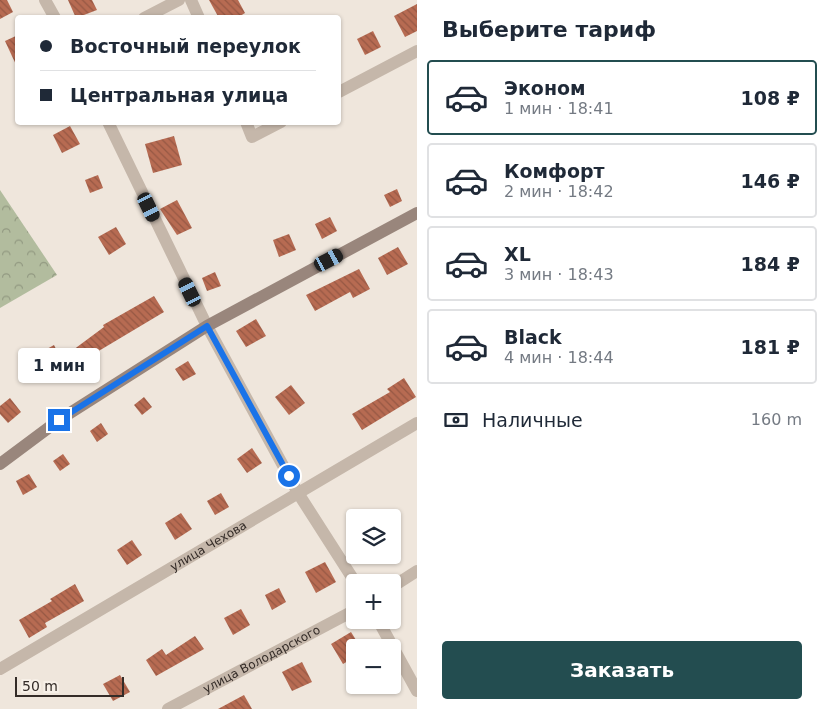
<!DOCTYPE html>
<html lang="ru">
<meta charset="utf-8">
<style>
body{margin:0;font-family:"DejaVu Sans",sans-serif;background:#f6f6f7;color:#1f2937;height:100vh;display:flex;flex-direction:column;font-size:19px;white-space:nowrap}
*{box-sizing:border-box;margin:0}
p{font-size:16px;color:#747a83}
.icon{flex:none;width:28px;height:28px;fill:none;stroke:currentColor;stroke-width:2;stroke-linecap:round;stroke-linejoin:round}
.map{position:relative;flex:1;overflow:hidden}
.drawer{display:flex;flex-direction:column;background:#fff;width:410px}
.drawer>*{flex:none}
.top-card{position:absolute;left:15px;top:15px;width:326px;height:110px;border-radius:5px;box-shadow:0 1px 4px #0004;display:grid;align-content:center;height:110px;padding:0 25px;background:#fff}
.buttons{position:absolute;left:346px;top:509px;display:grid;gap:10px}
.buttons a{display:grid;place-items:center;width:55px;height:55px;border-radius:5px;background:#fff;box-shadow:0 1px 4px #0004;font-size:25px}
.scale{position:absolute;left:15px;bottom:12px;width:109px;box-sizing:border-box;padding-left:5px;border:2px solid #342c28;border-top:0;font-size:14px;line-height:18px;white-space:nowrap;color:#342c28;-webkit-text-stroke:4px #f7f0e8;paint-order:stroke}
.end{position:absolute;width:22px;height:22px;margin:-11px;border:6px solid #1a73e8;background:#fff;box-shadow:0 0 0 2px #fff}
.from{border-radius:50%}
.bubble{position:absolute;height:35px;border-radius:5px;background:#fff;box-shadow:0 1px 4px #0004;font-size:16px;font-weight:700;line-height:35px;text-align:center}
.car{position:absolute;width:15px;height:30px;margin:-15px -8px;border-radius:6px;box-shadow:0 0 4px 1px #0007;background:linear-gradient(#222 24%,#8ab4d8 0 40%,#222 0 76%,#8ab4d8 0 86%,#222 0)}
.top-card b{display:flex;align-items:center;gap:18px;height:48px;font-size:19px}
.top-card b+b{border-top:1px solid #e0e1e3}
.top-card i{width:12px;height:12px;background:#1f2937}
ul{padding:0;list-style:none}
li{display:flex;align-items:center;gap:15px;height:75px;margin:0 10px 8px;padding:0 15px;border:2px solid #e0e1e3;border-radius:5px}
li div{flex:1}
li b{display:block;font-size:19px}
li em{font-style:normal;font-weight:700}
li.selected{border-color:#234d50}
li>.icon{width:45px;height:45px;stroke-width:1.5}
h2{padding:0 25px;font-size:22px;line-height:60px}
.pay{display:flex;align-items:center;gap:12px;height:55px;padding:0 25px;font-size:19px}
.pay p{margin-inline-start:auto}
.button{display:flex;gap:10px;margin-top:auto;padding:10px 25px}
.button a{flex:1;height:58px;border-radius:5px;background:#234d50;color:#fff;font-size:20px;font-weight:700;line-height:58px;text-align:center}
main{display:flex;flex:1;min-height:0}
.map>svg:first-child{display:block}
</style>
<main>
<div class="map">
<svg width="417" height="709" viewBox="0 0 417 709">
<defs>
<pattern id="forest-crowns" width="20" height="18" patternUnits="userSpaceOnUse" patternTransform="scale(1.25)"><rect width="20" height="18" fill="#b2bc9e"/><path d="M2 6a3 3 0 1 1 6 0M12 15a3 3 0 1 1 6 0" fill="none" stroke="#929981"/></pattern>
<pattern id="building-back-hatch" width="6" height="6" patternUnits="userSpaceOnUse" patternTransform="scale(1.25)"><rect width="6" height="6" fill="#b76b52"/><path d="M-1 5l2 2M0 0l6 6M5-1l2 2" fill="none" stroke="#965844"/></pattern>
</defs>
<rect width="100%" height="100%" fill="#efe6dc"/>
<!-- forest -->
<polygon fill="url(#forest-crowns)" points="0,190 57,275 0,308"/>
<!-- building -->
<g fill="url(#building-back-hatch)">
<polygon points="0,0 7,0 13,12 0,19"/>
<polygon points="68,0 92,0 97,10 76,18"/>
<polygon points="209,0 238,0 245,13 237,18 219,18"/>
<polygon points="417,4 417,31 405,37 394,16"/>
<polygon points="373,31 381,47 365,55 357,39"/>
<polygon points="18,35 18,69 5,41"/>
<polygon points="70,126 80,144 62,153 53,135"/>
<polygon points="174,136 182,165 153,173 145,144"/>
<polygon points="98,175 103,188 90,193 85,180"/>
<polygon points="397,189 402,201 390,207 384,195"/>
<polygon points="177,200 192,228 177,235 160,209"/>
<polygon points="330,217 337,231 322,239 315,224"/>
<polygon points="116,227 126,244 109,255 98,237"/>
<polygon points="289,234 296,250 279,257 273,240"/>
<polygon points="398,247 408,264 387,275 378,258"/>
<polygon points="359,269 370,289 353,298 350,292 315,311 306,295"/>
<polygon points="215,272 221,286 207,291 202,278"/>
<polygon points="154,296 164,312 97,352 99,354 84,364 73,350 104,327 103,325"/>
<polygon points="256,319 266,336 246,347 236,331"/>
<polygon points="54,345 62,361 39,376 29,359"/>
<polygon points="188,361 196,374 183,381 175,369"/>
<polygon points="404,378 416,397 362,430 352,414 390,392 387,389"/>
<polygon points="291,385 305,403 289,415 275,397"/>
<polygon points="144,397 152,407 142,415 134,405"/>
<polygon points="10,398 21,412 8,423 0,414 0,406"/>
<polygon points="101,423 108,434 97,442 90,431"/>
<polygon points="252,448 262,463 247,473 237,459"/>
<polygon points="63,454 70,464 60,471 53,461"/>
<polygon points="29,474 37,487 23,495 16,481"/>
<polygon points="221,493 229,507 215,515 207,501"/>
<polygon points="181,513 192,529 175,540 165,523"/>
<polygon points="132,540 142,555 127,565 117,550"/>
<polygon points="325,562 336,582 316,593 305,572"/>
<polygon points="75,584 84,601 45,623 47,627 29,638 19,620 52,601 50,599"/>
<polygon points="279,588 286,602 272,610 265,595"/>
<polygon points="241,609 250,625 233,635 224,618"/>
<polygon points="351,632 361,648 355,648 355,657 343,664 331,644"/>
<polygon points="195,636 204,649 156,676 146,660 162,649 166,655"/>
<polygon points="302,662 312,682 292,691 282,672"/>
<polygon points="120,675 130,692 113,701 103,684"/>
<polygon points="244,695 252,709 218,709"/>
</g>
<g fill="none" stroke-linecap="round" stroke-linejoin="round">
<!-- street -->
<g stroke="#c5b7aa" stroke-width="12">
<polyline points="45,0 55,18"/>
<polyline points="191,0 199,18"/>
<polyline points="144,18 179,0"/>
<polyline points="339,92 417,51"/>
<polyline points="108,122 207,326 298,493 355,582"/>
<polyline points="246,122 252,137 281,122"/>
<polyline points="392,587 417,571"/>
<polyline points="378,620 417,691"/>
<path id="s1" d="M0 669 417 423"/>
<path id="s2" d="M168 709 355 610"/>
</g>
<!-- secondary -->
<polyline stroke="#99867c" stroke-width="12" points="0,464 59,420 207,326 417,213"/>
</g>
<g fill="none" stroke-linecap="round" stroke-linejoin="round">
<!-- route -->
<polyline stroke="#1a73e8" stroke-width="6" points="59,420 207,326 289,476"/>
</g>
<g text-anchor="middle" stroke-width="4" stroke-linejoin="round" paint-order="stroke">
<!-- street labels -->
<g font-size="12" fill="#342c28" stroke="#f7f0e8">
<text dy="4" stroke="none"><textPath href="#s1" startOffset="242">улица Чехова</textPath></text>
<text dy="4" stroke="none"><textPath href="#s2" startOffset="106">улица Володарского</textPath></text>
</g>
</g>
</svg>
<div class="buttons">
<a><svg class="icon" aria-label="layers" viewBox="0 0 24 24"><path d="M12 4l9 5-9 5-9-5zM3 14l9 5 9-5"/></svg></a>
<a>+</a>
<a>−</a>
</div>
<div class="scale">50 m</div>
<i class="end from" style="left:289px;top:476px"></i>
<i class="end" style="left:59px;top:420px"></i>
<div class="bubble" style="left:18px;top:348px;width:82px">1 мин</div>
<i class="car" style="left:149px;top:207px;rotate:154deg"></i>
<i class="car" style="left:329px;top:260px;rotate:62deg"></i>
<i class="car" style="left:190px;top:292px;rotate:334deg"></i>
<div class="top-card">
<b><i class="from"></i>Восточный переулок</b>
<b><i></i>Центральная улица</b>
</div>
</div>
<section class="drawer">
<h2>Выберите тариф</h2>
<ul>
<li class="selected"><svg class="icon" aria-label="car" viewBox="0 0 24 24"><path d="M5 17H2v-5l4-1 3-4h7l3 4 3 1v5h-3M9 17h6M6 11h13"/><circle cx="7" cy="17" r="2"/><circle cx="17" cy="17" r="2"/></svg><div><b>Эконом</b><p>1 мин · 18:41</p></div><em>108 ₽</em></li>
<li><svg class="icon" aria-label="car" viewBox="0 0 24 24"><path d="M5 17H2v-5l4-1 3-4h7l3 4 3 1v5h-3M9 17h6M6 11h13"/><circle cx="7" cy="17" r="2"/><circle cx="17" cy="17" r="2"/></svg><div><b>Комфорт</b><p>2 мин · 18:42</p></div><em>146 ₽</em></li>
<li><svg class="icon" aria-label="car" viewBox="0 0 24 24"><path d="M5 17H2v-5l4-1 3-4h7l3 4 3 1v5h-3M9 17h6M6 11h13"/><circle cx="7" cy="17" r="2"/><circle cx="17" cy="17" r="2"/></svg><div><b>XL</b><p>3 мин · 18:43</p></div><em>184 ₽</em></li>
<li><svg class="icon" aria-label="car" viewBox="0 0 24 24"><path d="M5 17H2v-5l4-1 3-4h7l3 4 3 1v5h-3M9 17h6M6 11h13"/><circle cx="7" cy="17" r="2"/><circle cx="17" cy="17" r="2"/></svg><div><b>Black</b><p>4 мин · 18:44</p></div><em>181 ₽</em></li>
</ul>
<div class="pay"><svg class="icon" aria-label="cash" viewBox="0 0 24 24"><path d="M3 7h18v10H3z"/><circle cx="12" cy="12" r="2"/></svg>Наличные<p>160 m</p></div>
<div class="button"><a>Заказать</a></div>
</section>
</main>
